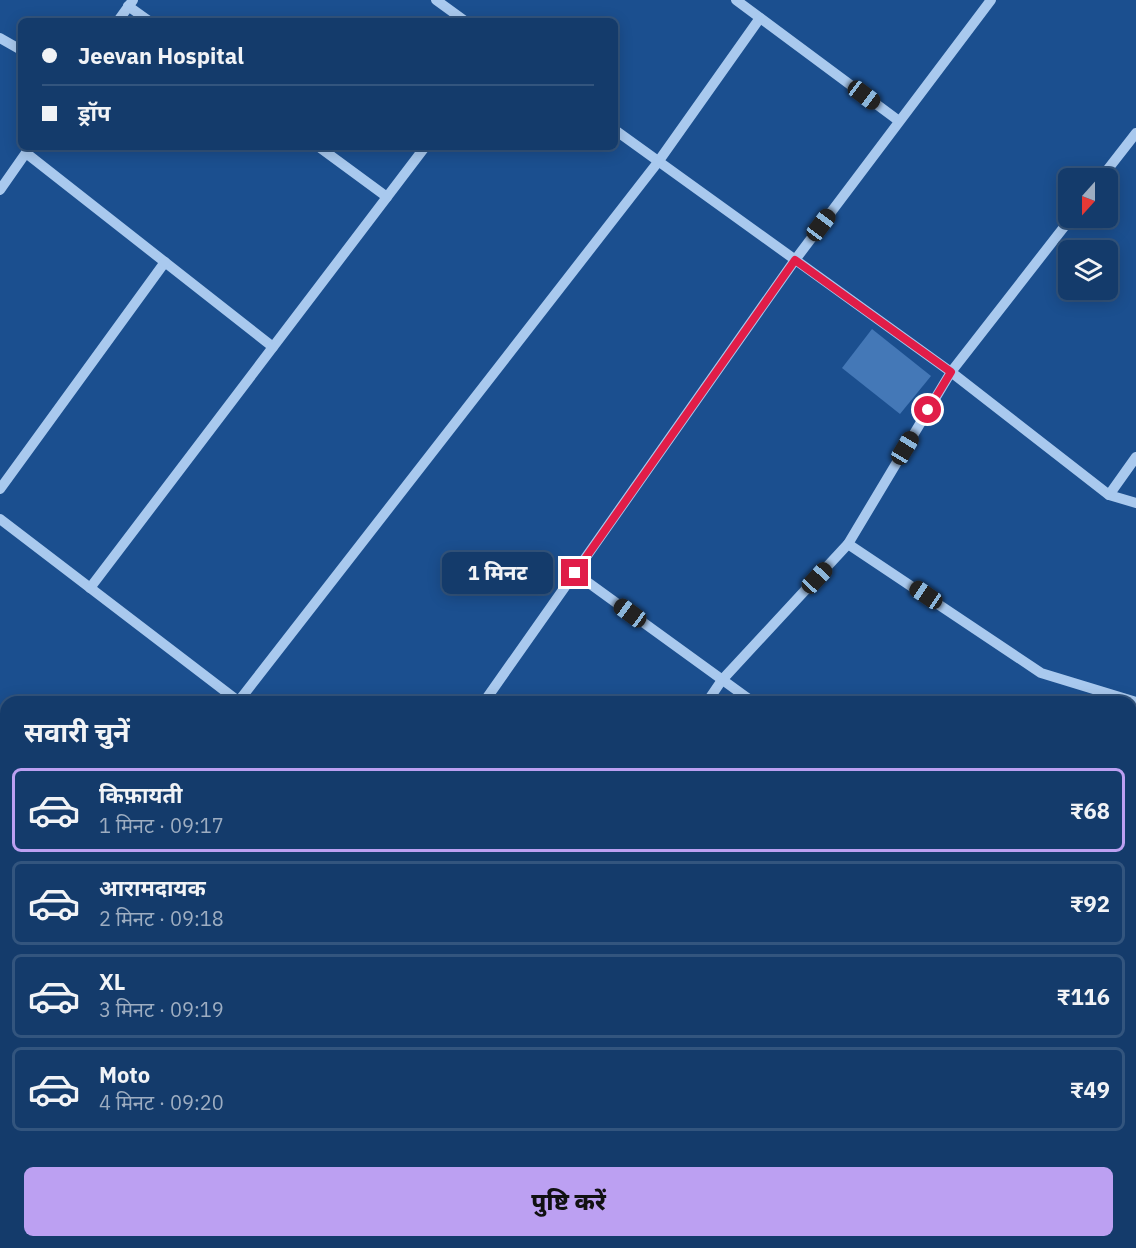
<!DOCTYPE html>
<html lang="hi">
<meta charset="utf-8">
<style>
body{margin:0;font-family:"IBM Plex Sans","Noto Sans Devanagari",sans-serif;background:#1d4271;color:#f1f3f6;height:100vh;display:flex;flex-direction:column;font-size:22px;white-space:nowrap}
*{box-sizing:border-box;margin:0}
p{font-size:20px;color:#9dadc1}
.icon{flex:none;width:33px;height:33px;fill:none;stroke:currentColor;stroke-width:2;stroke-linecap:round;stroke-linejoin:round}
.map{position:relative;flex:1;overflow:hidden}
.panel{position:absolute;left:0px;top:696px;width:1137px;height:552px;display:flex;flex-direction:column;background:#143b6b;border-radius:18px 18px 0 0;box-shadow:0 3px 15px #0003,0 0 0 2px #33557e}
.panel>*{flex:none}
.guide{position:absolute;left:18px;top:18px;width:600px;height:132px;border-radius:9px;box-shadow:0 3px 15px #0003,0 0 0 2px #33557e;display:grid;align-content:center;height:132px;padding:0 24px;background:#143b6b}
.needle{width:39px;rotate:201deg}
.tools{position:absolute;left:1058px;top:168px;display:grid;gap:12px}
.tools a{display:grid;place-items:center;width:60px;height:60px;border-radius:9px;background:#143b6b;box-shadow:0 3px 15px #0003,0 0 0 2px #33557e;font-size:30px}
.end{position:absolute;width:27px;height:27px;margin:-14px;border:8px solid #e11d48;background:#fff;box-shadow:0 0 0 3px #fff}
.from{border-radius:50%}
.bubble{position:absolute;height:42px;border-radius:9px;background:#143b6b;box-shadow:0 3px 15px #0003,0 0 0 2px #33557e;font-size:20px;font-weight:800;line-height:42px;text-align:center}
.car{position:absolute;width:18px;height:36px;margin:-18px -9px;border-radius:8px;box-shadow:0 0 4px 2px #0007;background:linear-gradient(#222 24%,#8ab4d8 0 40%,#222 0 76%,#8ab4d8 0 86%,#222 0)}
.guide b{display:flex;align-items:center;gap:21px;height:57px;font-size:22px}
.guide b+b{border-top:2px solid #33557e}
.guide i{width:15px;height:15px;background:#f1f3f6}
ul{padding:0;list-style:none}
li{display:flex;align-items:center;gap:18px;height:84px;margin:0 12px 9px;padding:0 12px;border:3px solid #33557e;border-radius:9px}
li div{flex:1}
li b{display:block;font-size:22px}
li em{font-style:normal;font-weight:800}
li.selected{border-color:#bca0f2}
li>.icon{width:54px;height:54px;stroke-width:1.5}
h2{padding:0 24px;font-size:27px;line-height:72px}
.primary-button{display:flex;gap:12px;margin-top:auto;padding:12px 24px}
.primary-button a{flex:1;height:69px;border-radius:9px;background:#bca0f2;color:#111;font-size:24px;font-weight:800;line-height:69px;text-align:center}
.map>svg:first-child{display:block}
</style>
<div class="map">
<svg width="1136" height="1248" viewBox="0 0 1136 1248">
<rect width="100%" height="100%" fill="#1b4f8f"/>
<!-- building -->
<polygon fill="#4478b7" points="872,329 931,376 900,414 842,368"/>
<g fill="none" stroke-linecap="round" stroke-linejoin="round">
<!-- minor -->
<g stroke="#a9c9ee" stroke-width="10">
<polyline points="436,0 465,21"/>
<polyline points="736,0 899,121"/>
<polyline points="128,6 149,21"/>
<polyline points="118,21 133,0"/>
<polyline points="0,38 21,50"/>
<polyline points="615,130 951,372 1109,495 1136,503"/>
<polyline points="319,147 387,197"/>
<polyline points="26,153 273,347"/>
<polyline points="1101,178 1136,133"/>
<polyline points="0,190 30,147"/>
<polyline points="0,489 165,262"/>
<polyline points="1109,495 1136,457"/>
<polyline points="0,519 238,701"/>
<polyline points="848,544 1041,673 1136,702"/>
<polyline points="575,573 753,702"/>
<polyline points="90,588 425,147"/>
<polyline points="238,702 658,162 760,18"/>
<polyline points="484,702 795,260 991,0"/>
<polyline points="707,702 722,680 848,544 951,372 1071,218"/>
<polyline points="0,747 6,747"/>
<polyline points="1131,887 1136,889"/>
<polyline points="0,1068 6,1054"/>
<polyline points="0,1125 6,1127"/>
<polyline points="226,1242 236,1248"/>
<polyline points="556,1242 562,1248"/>
<polyline points="812,1242 818,1248"/>
<polyline points="306,1248 310,1242"/>
<polyline points="466,1248 471,1242"/>
<polyline points="842,1248 847,1242"/>
</g>
</g>
<g fill="none" stroke-linecap="round" stroke-linejoin="round">
<!-- route -->
<polyline stroke="#e11d48" stroke-width="8" points="575,573 795,260 951,372 928,410"/>
</g>
</svg>
<div class="tools">
<a><svg class="needle" viewBox="-14 -14 28 28"><path d="M0-13l5 13h-10z" fill="#e53935"/><path d="M0 13l5-13h-10z" fill="#9dadc1"/></svg></a>
<a><svg class="icon" aria-label="layers" viewBox="0 0 24 24"><path d="M12 4l9 5-9 5-9-5zM3 14l9 5 9-5"/></svg></a>
</div>
<i class="end from" style="left:928px;top:410px"></i>
<i class="end" style="left:575px;top:573px"></i>
<div class="bubble" style="left:442px;top:552px;width:111px">1 मिनट</div>
<i class="car" style="left:864px;top:95px;rotate:127deg"></i>
<i class="car" style="left:821px;top:225px;rotate:37deg"></i>
<i class="car" style="left:905px;top:448px;rotate:31deg"></i>
<i class="car" style="left:817px;top:578px;rotate:43deg"></i>
<i class="car" style="left:926px;top:595px;rotate:304deg"></i>
<i class="car" style="left:630px;top:613px;rotate:306deg"></i>
<div class="guide">
<b><i class="from"></i>Jeevan Hospital</b>
<b><i></i>ड्रॉप</b>
</div>
<section class="panel">
<h2>सवारी चुनें</h2>
<ul>
<li class="selected"><svg class="icon" aria-label="car" viewBox="0 0 24 24"><path d="M5 17H2v-5l4-1 3-4h7l3 4 3 1v5h-3M9 17h6M6 11h13"/><circle cx="7" cy="17" r="2"/><circle cx="17" cy="17" r="2"/></svg><div><b>किफ़ायती</b><p>1 मिनट · 09:17</p></div><em>₹68</em></li>
<li><svg class="icon" aria-label="car" viewBox="0 0 24 24"><path d="M5 17H2v-5l4-1 3-4h7l3 4 3 1v5h-3M9 17h6M6 11h13"/><circle cx="7" cy="17" r="2"/><circle cx="17" cy="17" r="2"/></svg><div><b>आरामदायक</b><p>2 मिनट · 09:18</p></div><em>₹92</em></li>
<li><svg class="icon" aria-label="car" viewBox="0 0 24 24"><path d="M5 17H2v-5l4-1 3-4h7l3 4 3 1v5h-3M9 17h6M6 11h13"/><circle cx="7" cy="17" r="2"/><circle cx="17" cy="17" r="2"/></svg><div><b>XL</b><p>3 मिनट · 09:19</p></div><em>₹116</em></li>
<li><svg class="icon" aria-label="car" viewBox="0 0 24 24"><path d="M5 17H2v-5l4-1 3-4h7l3 4 3 1v5h-3M9 17h6M6 11h13"/><circle cx="7" cy="17" r="2"/><circle cx="17" cy="17" r="2"/></svg><div><b>Moto</b><p>4 मिनट · 09:20</p></div><em>₹49</em></li>
</ul>
<div class="primary-button"><a>पुष्टि करें</a></div>
</section>
</div>
